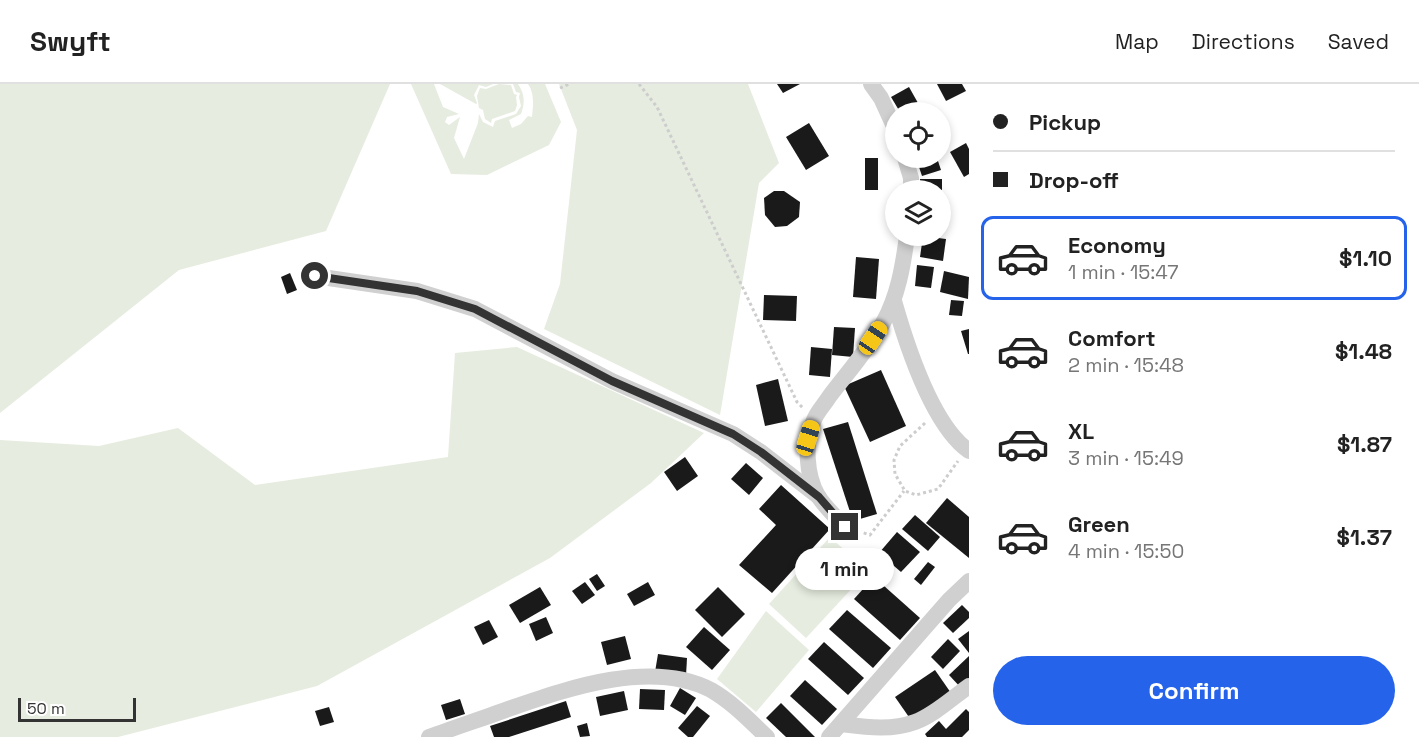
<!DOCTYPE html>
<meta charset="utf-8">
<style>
body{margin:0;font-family:"Space Grotesk",sans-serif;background:#f2f2f2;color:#222;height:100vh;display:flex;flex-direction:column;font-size:22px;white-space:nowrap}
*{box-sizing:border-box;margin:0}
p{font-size:20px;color:#767676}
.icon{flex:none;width:33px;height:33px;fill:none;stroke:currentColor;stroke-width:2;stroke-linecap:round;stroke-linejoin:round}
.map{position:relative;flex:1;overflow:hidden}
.panel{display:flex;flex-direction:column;background:#fff;width:450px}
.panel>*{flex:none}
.top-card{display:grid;align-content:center;height:132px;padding:0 24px;background:#fff}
.tools{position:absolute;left:885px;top:18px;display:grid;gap:12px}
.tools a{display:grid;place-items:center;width:66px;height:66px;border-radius:50%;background:#fff;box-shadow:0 3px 9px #0003;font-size:30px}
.scale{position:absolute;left:18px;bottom:15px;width:118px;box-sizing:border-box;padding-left:6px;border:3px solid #333;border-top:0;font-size:16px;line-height:21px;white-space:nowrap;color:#333;-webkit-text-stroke:4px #fff;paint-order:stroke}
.end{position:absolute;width:27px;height:27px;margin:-14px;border:8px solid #333;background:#fff;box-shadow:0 0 0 3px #fff}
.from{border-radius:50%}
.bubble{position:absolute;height:42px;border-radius:21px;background:#fff;box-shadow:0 3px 9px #0003;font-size:20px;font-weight:600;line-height:42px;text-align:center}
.car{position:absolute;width:18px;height:36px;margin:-18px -9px;border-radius:8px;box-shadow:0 0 4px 2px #0007;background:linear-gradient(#f5c518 24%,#345 0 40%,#f5c518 0 76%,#345 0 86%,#f5c518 0)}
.top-card b{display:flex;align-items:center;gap:21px;height:57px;font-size:22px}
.top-card b+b{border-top:2px solid #e0e0e0}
.top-card i{width:15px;height:15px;background:#222}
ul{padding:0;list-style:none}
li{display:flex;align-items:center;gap:18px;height:84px;margin:0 12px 9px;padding:0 12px;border:3px solid transparent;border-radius:12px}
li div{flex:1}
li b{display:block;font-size:22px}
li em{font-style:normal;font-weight:600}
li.active{border-color:#2563eb}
li>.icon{width:54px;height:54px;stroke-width:1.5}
.primary-button{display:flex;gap:12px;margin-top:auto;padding:12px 24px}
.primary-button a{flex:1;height:69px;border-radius:36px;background:#2563eb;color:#fff;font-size:24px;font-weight:600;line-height:69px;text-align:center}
header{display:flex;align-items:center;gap:36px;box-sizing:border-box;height:84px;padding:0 30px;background:#fff;border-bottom:2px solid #e0e0e0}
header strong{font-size:28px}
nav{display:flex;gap:33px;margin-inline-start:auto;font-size:21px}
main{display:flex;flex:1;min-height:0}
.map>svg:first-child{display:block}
</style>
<header>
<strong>Swyft</strong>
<nav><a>Map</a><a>Directions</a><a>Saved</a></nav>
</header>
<main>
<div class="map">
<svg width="969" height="653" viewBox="0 0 969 653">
<rect width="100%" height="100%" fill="#fff"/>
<!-- green -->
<g fill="#e6ecdf">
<polygon points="0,0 390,0 326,147 179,186 0,329"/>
<path d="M411 0H434L443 23 459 30 447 33 445 38 449 41 460 33 454 54 464 75 478 39 479 30 483 38 493 43 495 37 516 30 521 22 519 13 520 9 516 8 513 0H518C525 10 525 19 521 30L509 36 512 44 521 40 528 32 532 33C533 22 535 10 528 0H545L561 38 549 61 487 91 451 90Z"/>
<polygon points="440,0 493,0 486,3 479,1 474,11 477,19 476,20"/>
<polygon points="499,0 511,1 514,10 517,11 516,13 517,21 515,27 492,35 491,39 485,35 483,26 479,24 477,12 480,4 486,5"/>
<polygon points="559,0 748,0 779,79 759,99 720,331 544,245 560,200 577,46"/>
<polygon points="517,263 704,349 651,399 550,474 317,602 118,653 0,653 0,356 99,362 178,344 255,401 448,373 455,269"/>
<polygon points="830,453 868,487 806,554 769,520"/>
<polygon points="766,527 809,566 756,628 717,595"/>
</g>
<!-- building -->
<g fill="#1a1a1a">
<polygon points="777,0 800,0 783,9"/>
<polygon points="937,0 962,0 966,7 946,17"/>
<polygon points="909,3 918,19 900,28 891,13"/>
<polygon points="809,39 829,72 806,86 786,53"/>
<polygon points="966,59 969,65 969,90 964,93 950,68"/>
<rect x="865" y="74" width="13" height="32"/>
<polygon points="916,74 937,74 941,86 922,92"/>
<rect x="920" y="95" width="22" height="11"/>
<polygon points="774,107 784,107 800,118 799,133 787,142 775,143 765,131 764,114"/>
<polygon points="923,152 946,155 943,177 920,173"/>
<polygon points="856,173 879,175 876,215 853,213"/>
<polygon points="917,181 934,183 931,204 915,202"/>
<polygon points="944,187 969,193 968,215 940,208"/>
<polygon points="290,189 297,206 287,210 281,193"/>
<polygon points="764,211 797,212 796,237 763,236"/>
<polygon points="951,216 964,217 962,232 949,231"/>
<polygon points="834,243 855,244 853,273 832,271"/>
<polygon points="969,245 969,270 968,270 961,247"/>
<polygon points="811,263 832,265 830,293 809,291"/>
<polygon points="881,286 906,342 870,358 844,302"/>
<polygon points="778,295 788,337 765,342 756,301"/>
<polygon points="848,338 877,430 853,437 823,345"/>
<polygon points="685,373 698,392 677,407 664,388"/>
<polygon points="746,379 763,394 749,411 731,395"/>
<polygon points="781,401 830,445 772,509 739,481 776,441 759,425"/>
<polygon points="947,414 969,433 969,474 926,439"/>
<polygon points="915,431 940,453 928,467 902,445"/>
<polygon points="897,448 920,468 901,488 879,469"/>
<polygon points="928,478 935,483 921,501 914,495"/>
<polygon points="597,490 605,502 597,507 589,495"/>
<polygon points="874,493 920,534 900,556 854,515"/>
<polygon points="585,498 595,511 582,520 572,507"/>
<polygon points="648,498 655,511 634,522 627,510"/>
<polygon points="540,503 551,521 520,539 509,521"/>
<polygon points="718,503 745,530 722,553 695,526"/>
<polygon points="962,521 969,528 969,534 953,549 943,539"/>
<polygon points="847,526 891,564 873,584 829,545"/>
<polygon points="546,533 553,549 536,557 529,540"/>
<polygon points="489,536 498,553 483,561 474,543"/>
<polygon points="704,543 730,566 712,586 686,563"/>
<polygon points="969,547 969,569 958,555"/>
<polygon points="625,552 631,575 607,581 601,558"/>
<polygon points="948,555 960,567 943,585 931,573"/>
<polygon points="824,558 864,594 848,611 808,575"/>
<polygon points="658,570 687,574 686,592 655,588"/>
<polygon points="969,572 969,599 962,605 949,591"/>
<polygon points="935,586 951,609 911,636 895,613"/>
<polygon points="805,596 837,625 822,641 790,612"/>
<polygon points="680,604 696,614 685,631 670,622"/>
<polygon points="640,605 665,606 664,626 639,625"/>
<polygon points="624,607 628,626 600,632 596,613"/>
<polygon points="460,615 465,630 446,636 441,621"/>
<polygon points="566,617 571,633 509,653 494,653 490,642"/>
<polygon points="781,619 815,653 786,653 766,634"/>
<polygon points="697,622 710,632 693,653 688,653 678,644"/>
<polygon points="329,623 334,638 320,642 315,627"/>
<polygon points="966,625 969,628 969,646 962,653 927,653 925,650 939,637 946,645"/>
<polygon points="587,639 590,652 580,653 577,642"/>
</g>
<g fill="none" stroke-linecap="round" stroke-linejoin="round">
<!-- path -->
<g stroke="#cdcdcd" stroke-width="3" stroke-dasharray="3 3" stroke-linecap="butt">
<polyline points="639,0 657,23 797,318 803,324"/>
<polyline points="560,4 569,0"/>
<polyline points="925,339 900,362 894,376 895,390 905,407 916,411 938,405 958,377"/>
<polyline points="858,447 870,451 904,407"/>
</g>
<!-- minor -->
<g stroke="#d0d0d0" stroke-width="16">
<polyline points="871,0 881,14 896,47"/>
<polyline points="905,74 911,94 911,106"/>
<polyline points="315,192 417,207 475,225 612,297 733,350 761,368 819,413"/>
<path d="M894 217C906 259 932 341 969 367"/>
<path d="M845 443C836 433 825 423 818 412 806 391 804 358 814 336 817 328 824 321 829 313 847 289 868 266 883 239 898 212 903 182 907 152"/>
<path d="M841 640C865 643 891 647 915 638 934 631 952 614 969 602"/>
<path d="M429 653C456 643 484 634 511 624 569 604 652 575 711 606 732 618 749 636 767 653"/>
<polyline points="829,653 949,516 969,497"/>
</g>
</g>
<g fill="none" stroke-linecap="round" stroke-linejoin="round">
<!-- route -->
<polyline stroke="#333" stroke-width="8" points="315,192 417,207 475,225 612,297 733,350 761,368 819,413 845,443"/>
</g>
</svg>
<div class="tools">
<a><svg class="icon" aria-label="locate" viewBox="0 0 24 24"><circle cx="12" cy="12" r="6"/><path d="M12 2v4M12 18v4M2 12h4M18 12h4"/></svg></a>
<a><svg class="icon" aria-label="layers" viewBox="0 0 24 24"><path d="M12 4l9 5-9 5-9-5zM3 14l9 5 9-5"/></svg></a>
</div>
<div class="scale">50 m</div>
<i class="end from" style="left:315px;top:192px"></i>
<i class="end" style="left:845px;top:443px"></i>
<div class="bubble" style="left:795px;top:464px;width:99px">1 min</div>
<i class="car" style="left:873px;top:254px;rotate:34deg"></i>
<i class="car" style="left:808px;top:354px;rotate:17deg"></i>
</div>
<section class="panel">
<div class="top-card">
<b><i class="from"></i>Pickup</b>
<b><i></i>Drop-off</b>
</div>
<ul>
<li class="active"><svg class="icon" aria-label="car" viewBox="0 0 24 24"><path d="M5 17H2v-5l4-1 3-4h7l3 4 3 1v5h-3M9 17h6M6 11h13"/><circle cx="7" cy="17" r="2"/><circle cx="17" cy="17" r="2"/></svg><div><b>Economy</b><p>1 min · 15:47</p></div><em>$1.10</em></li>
<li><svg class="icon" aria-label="car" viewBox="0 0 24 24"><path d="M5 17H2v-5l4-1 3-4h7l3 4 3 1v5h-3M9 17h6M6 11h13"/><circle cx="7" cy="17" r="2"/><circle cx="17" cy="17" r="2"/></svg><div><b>Comfort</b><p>2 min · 15:48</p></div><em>$1.48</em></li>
<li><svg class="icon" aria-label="car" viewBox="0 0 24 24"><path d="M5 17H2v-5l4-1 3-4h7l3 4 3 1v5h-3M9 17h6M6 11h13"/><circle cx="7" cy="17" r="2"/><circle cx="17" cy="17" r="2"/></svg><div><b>XL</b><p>3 min · 15:49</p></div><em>$1.87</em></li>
<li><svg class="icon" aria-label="car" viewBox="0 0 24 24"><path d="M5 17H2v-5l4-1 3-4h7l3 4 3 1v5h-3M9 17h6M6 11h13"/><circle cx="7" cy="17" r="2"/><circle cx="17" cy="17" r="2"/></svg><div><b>Green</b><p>4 min · 15:50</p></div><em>$1.37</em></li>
</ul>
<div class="primary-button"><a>Confirm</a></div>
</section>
</main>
